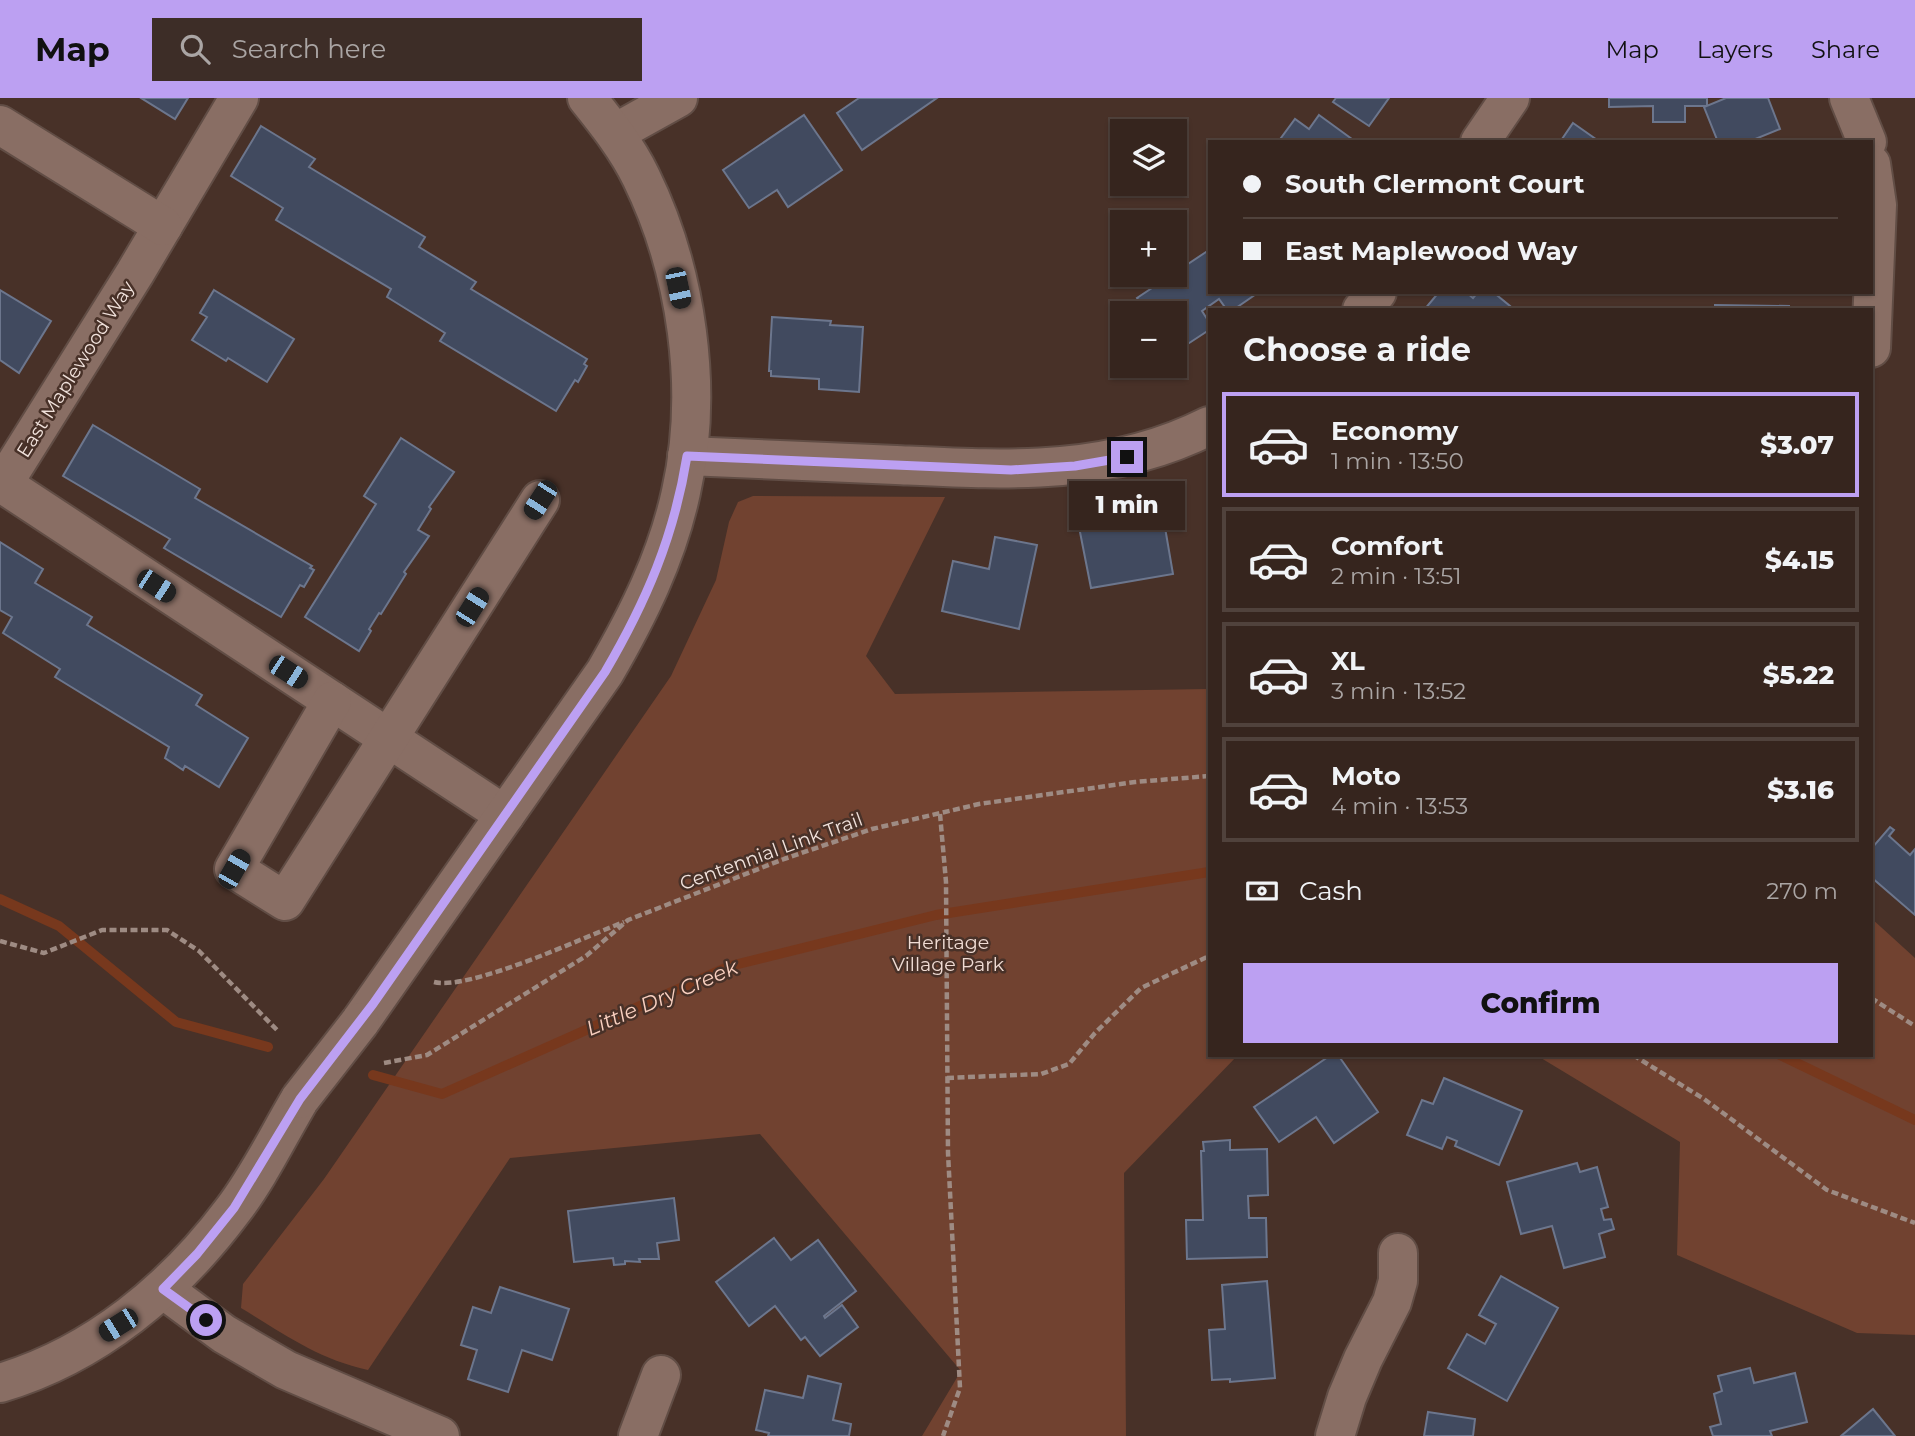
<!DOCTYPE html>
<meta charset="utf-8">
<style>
body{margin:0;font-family:Montserrat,sans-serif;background:#3d2d27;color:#f1f3f6;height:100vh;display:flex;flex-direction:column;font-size:26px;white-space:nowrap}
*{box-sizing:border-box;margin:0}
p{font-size:23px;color:#aaa5a4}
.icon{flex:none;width:38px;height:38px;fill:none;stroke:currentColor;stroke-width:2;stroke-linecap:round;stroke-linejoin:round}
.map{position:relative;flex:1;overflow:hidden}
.details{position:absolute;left:1208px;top:210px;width:665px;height:749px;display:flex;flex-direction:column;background:#36251e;border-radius:0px;box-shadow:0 2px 5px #0004,0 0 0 2px #50423c}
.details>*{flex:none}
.banner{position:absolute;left:1208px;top:42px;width:665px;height:154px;border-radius:0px;box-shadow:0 2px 5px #0004,0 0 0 2px #50423c;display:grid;align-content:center;height:154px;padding:0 35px;background:#36251e}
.tools{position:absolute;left:1110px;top:21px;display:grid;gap:14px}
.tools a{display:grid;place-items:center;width:77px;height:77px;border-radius:0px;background:#36251e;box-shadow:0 2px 5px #0004,0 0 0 2px #50423c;font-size:35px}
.end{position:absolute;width:32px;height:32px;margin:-16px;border:9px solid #bca0f2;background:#111;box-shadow:0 0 0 4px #111}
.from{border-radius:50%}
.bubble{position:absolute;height:49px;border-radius:0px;background:#36251e;box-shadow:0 2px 5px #0004,0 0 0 2px #50423c;font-size:23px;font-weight:800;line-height:49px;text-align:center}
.car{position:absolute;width:21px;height:42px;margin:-21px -10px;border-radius:9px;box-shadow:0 0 5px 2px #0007;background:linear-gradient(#222 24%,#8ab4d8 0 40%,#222 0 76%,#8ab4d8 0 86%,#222 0)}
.banner b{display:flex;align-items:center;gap:24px;height:66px;font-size:26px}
.banner b+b{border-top:2px solid #50423c}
.banner i{width:18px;height:18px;background:#f1f3f6}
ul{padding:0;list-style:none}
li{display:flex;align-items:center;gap:21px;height:105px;margin:0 14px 10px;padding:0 21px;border:4px solid #50423c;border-radius:0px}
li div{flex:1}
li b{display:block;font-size:26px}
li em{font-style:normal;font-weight:800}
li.active{border-color:#bca0f2}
li>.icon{width:63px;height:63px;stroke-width:1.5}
h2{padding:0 35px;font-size:32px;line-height:84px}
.pay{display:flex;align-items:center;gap:18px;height:77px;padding:0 35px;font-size:26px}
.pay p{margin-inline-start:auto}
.cta{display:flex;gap:14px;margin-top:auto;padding:14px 35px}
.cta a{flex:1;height:80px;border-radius:0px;background:#bca0f2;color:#111;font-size:28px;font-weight:800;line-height:80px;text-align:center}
header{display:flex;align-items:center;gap:42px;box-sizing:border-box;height:98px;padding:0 35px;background:#bca0f2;color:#111}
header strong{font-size:33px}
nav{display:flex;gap:38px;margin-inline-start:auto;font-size:24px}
.search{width:490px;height:63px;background:#3d2d27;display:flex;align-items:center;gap:18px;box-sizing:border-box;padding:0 24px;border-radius:0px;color:#aaa5a4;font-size:26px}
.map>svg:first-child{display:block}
</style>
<header>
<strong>Map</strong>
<div class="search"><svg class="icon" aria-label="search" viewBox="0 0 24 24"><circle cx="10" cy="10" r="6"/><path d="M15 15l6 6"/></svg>Search here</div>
<nav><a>Map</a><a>Layers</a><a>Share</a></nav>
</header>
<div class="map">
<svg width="1915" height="1338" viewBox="0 0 1915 1338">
<rect width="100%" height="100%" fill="#483128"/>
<!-- green -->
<g fill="#714230">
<path d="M753 398 945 399 866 558 895 596 1209 591V957H1238L1124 1075 1126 1338H922L961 1273 760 1036 510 1060 368 1272C318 1261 284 1236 241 1210L243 1186 324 1081 671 578 716 482 729 424 738 404Z"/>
<polygon points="1871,820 1915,860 1915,1237 1857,1235 1677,1157 1680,1044 1536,957 1871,957"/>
</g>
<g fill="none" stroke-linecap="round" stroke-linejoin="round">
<!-- stream -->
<g stroke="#77381d" stroke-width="10">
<polyline points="0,801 59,828 176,924 268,949"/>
<polyline points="1780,957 1915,1022"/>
<polyline points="373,977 442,996 730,868 936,817 1209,774"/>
</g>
</g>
<!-- building -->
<g fill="#414a5f" stroke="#6c768d" stroke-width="2">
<polygon points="141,0 188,0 175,21"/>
<polygon points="859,0 937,0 862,52 837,15"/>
<polygon points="1336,0 1389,0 1369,28 1333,4"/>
<polygon points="1609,0 1707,0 1707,8 1685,8 1685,24 1653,24 1653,8 1609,9"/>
<polygon points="1726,0 1768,0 1780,31 1748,44 1718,44 1704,9"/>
<polygon points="804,17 842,72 788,109 777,92 749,110 723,72"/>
<polygon points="1319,17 1356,44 1278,44 1295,21 1309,31"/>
<polygon points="1573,25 1600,44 1560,44"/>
<polygon points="261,28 315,61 309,69 425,139 419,149 476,184 471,191 587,261 584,266 587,268 578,284 575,282 556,313 440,243 445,235 387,199 391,191 276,122 283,110 231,78"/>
<polygon points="1209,152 1209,194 1259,194 1233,212 1227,212 1219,201 1202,213 1209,224 1209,232 1174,255 1174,215 1147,215 1137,200"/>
<polygon points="0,192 51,223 19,275 0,262"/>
<polygon points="214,192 294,241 267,284 228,260 226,263 192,242 207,219 200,215"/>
<polygon points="1439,194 1466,194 1473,200 1478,194 1493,194 1510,208 1507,212 1424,212"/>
<polygon points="1715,207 1789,208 1789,212 1715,212"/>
<polygon points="772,219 831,223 830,227 863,229 859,294 819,291 819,281 771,278 771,273 769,273"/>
<polygon points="93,327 200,391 195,400 312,468 310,470 314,472 304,489 300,487 281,519 164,450 170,441 63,378"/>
<polygon points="401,340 454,374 429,409 431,411 418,432 429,438 404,474 406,476 381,516 379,515 369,531 371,533 359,553 305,519 376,406 364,398"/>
<polygon points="1162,412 1173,476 1091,490 1079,429"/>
<polygon points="995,439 1037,447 1019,531 942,513 953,463 989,471"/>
<polygon points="0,444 43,471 35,485 92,519 87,527 202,597 196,607 248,640 219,689 185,668 183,672 165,660 169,649 55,579 60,571 3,535 12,519 0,512"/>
<polygon points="1890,729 1894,732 1889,738 1910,757 1915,751 1915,817 1871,779 1871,751"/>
<polygon points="1331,957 1338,957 1378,1014 1334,1045 1316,1019 1279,1044 1254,1009"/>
<polygon points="1444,980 1522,1013 1499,1067 1455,1048 1457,1043 1447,1039 1442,1051 1407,1037 1422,1002 1433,1006"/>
<polygon points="1230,1042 1230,1052 1267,1051 1268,1097 1248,1098 1249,1120 1266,1120 1267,1159 1187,1161 1186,1122 1203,1122 1201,1053 1204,1053 1203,1044"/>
<polygon points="1577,1065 1580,1074 1597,1069 1608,1109 1601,1111 1604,1122 1611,1121 1614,1131 1599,1136 1605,1159 1564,1170 1552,1128 1521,1136 1507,1084"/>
<polygon points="674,1100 679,1142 657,1145 659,1161 639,1161 640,1164 625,1163 625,1166 614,1167 613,1160 574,1164 568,1113"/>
<polygon points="774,1140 791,1162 818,1142 856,1193 824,1218 825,1220 842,1207 858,1229 820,1258 805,1239 801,1242 775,1208 749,1228 716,1184"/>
<polygon points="1501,1178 1558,1210 1507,1303 1448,1270 1467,1236 1485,1246 1496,1226 1479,1217"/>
<polygon points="1267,1183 1275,1280 1230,1284 1230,1281 1212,1282 1209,1232 1225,1231 1222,1187"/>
<polygon points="500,1189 569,1211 552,1262 522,1252 508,1294 468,1281 477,1252 461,1247 473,1209 491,1215"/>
<polygon points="1750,1270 1754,1285 1795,1275 1807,1324 1770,1333 1772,1338 1713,1338 1710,1329 1721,1326 1714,1296 1722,1293 1718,1278"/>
<polygon points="808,1278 841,1286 833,1322 851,1326 849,1338 768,1338 769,1335 756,1332 765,1292 803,1300"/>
<polygon points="1873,1311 1895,1338 1841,1338"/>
<polygon points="1428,1314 1475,1321 1473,1338 1424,1338"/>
</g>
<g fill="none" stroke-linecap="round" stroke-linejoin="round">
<!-- minor casing -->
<g stroke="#614d45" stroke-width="42">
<g id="minor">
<polyline points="239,0 135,175 3,386 505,717"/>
<polyline points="1849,0 1867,44"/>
<polyline points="0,27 163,128"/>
<polyline points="615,35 678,0"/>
<polyline points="1480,44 1510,0"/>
<polyline points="1871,66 1877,107 1871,250"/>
<polyline points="1362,212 1377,194"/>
<path d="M687 358C757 361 826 364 896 367 1005 372 1108 379 1209 328"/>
<polyline points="332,603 234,771 285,803 540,402"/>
<path d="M360 924 605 574C638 517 667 459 681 394 704 292 687 173 641 79 627 50 607 25 587 0"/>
<polyline points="163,1191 224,1236 286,1272 440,1338"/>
<path d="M0 1285C95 1257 174 1191 233 1112 259 1078 278 1038 300 1001"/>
<polyline points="638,1338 661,1277"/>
<polyline points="1335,1338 1347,1299 1363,1261 1392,1204 1398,1183 1398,1155"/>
</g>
</g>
<!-- path -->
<g stroke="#9e8b83" stroke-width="4.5" stroke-dasharray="7 3.5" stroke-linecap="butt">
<polyline points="940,716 946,784 948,1055 960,1290 943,1338"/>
<polyline points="0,843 44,855 102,832 167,832 199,853 278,933"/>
<path d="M434 884C470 893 584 839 624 824"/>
<polyline points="1871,900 1915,928"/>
<polyline points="1633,957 1704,1001 1827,1092 1915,1125"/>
<polyline points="384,965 427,957 586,858 628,822 784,761 872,731 979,706 1135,684 1209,678"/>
<polyline points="947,980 1041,976 1069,966 1095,935 1141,890 1209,858"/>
</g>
<!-- minor -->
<use href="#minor" stroke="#896e64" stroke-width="38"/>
<!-- minor-bridge casing -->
<g stroke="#614d45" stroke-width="42" stroke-linecap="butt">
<polyline id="minor-bridge" points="300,1001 360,924"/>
</g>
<!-- minor-bridge -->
<use href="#minor-bridge" stroke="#896e64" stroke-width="38"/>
</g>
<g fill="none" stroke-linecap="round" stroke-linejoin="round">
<!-- route -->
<path stroke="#bca0f2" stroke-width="9" d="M206 1222 163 1191 197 1156 234 1110 300 1001 373 906 605 574C646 504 674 439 687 358L1011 372 1075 368 1127 359"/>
</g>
<g text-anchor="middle" stroke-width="5" stroke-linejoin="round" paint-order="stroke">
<!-- street labels -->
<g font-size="19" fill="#f1e2dc" stroke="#483128">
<text transform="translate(75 271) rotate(-58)" y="7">East Maplewood Way</text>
<text transform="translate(771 753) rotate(-20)" y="7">Centennial Link Trail</text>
</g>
<!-- park labels -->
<g font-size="19" fill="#f0dcd4" stroke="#483128">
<text x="948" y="851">Heritage<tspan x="948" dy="22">Village Park</tspan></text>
</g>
<!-- water labels -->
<g font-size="21" font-style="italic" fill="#f8cfbf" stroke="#483128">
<text transform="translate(662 900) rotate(-23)" y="7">Little Dry Creek</text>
</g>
</g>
</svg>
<div class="tools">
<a><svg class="icon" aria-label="layers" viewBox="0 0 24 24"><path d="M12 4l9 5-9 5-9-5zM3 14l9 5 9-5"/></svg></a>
<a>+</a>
<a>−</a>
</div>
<i class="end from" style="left:206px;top:1222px"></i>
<i class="end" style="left:1127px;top:359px"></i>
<div class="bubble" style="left:1069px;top:383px;width:116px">1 min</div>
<i class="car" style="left:678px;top:190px;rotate:168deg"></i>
<i class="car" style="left:540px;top:402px;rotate:213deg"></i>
<i class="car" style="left:156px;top:488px;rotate:123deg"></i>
<i class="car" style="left:472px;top:509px;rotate:32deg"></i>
<i class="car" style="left:288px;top:574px;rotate:123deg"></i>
<i class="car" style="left:234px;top:771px;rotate:30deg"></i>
<i class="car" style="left:118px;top:1227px;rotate:238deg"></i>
<div class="banner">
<b><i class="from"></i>South Clermont Court</b>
<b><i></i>East Maplewood Way</b>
</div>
<section class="details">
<h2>Choose a ride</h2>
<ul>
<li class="active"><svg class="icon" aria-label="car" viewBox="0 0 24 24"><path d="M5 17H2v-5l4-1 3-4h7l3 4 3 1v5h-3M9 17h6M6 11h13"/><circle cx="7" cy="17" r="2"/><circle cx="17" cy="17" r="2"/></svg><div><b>Economy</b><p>1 min · 13:50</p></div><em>$3.07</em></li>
<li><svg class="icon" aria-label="car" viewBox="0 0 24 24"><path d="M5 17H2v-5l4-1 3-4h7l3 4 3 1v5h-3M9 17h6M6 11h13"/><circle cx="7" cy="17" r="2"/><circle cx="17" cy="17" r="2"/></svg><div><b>Comfort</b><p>2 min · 13:51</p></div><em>$4.15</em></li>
<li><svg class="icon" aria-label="car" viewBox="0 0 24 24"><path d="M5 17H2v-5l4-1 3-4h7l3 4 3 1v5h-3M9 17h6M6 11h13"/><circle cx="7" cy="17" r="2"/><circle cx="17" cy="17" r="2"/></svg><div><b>XL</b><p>3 min · 13:52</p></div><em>$5.22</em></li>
<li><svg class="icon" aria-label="car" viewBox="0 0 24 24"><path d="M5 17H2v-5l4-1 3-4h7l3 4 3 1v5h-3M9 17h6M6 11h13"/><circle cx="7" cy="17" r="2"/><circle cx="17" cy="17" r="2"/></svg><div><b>Moto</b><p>4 min · 13:53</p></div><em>$3.16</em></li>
</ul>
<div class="pay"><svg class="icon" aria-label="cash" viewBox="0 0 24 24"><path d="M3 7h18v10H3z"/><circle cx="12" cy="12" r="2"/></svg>Cash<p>270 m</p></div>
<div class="cta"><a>Confirm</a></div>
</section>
</div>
